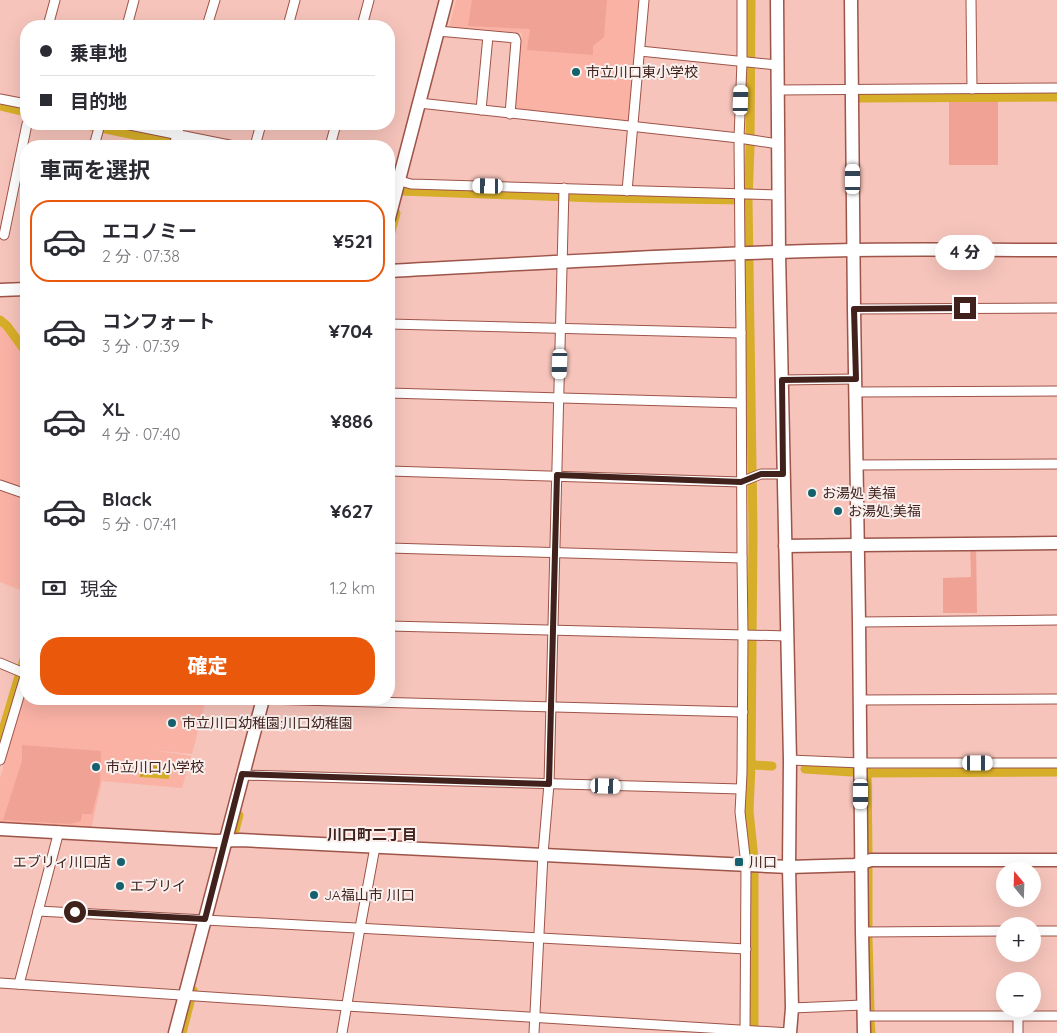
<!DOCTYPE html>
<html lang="ja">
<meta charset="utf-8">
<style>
body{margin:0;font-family:Quicksand,"Noto Sans JP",sans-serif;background:#f2f2f3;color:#2b2b33;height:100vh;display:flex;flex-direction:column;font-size:19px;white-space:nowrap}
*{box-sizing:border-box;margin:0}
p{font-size:16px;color:#7c7c81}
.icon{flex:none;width:28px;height:28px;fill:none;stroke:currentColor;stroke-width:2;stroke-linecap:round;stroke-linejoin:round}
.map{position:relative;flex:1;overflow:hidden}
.panel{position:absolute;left:20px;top:140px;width:375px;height:565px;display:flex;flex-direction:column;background:#fff;border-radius:20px;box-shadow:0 5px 20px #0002}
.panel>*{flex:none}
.top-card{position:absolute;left:20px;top:20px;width:375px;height:110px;border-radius:20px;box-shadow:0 5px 20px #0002;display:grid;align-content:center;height:110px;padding:0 20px;background:#fff}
.needle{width:32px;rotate:341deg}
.buttons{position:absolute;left:996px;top:862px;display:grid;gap:10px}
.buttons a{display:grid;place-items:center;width:45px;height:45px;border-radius:50%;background:#fff;box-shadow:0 5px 20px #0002;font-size:25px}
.end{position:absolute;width:22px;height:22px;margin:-11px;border:6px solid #40211c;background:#fff;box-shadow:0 0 0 2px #fff}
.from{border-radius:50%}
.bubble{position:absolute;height:35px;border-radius:18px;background:#fff;box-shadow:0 5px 20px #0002;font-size:16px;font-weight:800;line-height:35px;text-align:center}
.car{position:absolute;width:15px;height:30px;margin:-15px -8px;border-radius:6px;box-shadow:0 0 4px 1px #0007;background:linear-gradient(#fff 24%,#345 0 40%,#fff 0 76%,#345 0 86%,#fff 0)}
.top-card b{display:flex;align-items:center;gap:18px;height:48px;font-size:19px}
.top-card b+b{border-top:1px solid #e1e1e2}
.top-card i{width:12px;height:12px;background:#2b2b33}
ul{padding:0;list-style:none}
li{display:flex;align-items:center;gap:15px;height:82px;margin:0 10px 8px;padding:0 10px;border:2px solid transparent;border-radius:20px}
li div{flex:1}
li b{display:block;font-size:19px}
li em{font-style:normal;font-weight:800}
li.active{border-color:#ea580c}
li>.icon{width:45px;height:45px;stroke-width:1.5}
h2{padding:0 20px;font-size:22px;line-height:60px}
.pay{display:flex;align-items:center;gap:12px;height:55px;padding:0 20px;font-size:19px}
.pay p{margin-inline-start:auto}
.button{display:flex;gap:10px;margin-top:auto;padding:10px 20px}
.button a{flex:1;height:58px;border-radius:20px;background:#ea580c;color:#fff;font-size:20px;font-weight:800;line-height:58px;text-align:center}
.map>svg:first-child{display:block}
</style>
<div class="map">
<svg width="1057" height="1033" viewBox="0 0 1057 1033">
<defs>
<pattern id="water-ripples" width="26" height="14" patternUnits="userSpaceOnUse" patternTransform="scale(1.25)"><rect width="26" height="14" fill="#d7ae29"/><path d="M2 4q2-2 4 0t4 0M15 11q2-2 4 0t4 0" fill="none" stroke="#b08d22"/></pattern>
</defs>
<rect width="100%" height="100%" fill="#f6c4bb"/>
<!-- built -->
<g fill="#fab2a5">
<polygon points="456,0 640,0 629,122 514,111 522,33 449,27"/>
<polygon points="0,325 26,358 26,469 19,488 26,491 26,592 0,582"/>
<polygon points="26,689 26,699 147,699 147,703 148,699 206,699 192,754 153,750 191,756 182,788 102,781 91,829 0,823 0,778"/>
</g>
<!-- green -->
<g fill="#f0a294">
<polygon points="472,0 607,0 604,37 593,46 593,55 527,50 530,29 468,26"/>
<rect x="949" y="96" width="49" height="69"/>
<polygon points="970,544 976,544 977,613 943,613 943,578 971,577"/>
<polygon points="22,745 101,751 100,782 92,814 82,814 81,821 70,824 3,820 22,761"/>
</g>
<!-- water -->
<polygon fill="url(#water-ripples)" points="141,765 170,766 169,779 140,777"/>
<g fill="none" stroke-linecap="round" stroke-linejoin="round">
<!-- canal -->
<g stroke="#d7ae29" stroke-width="9">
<polyline points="751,0 750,147 748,200 753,531 751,765 749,811 754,859 754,1033"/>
<polyline points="858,98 1057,97"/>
<polyline points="0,106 26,112"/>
<polyline points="82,124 187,146"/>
<polyline points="389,188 401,191 598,198 746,200"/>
<polyline points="389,239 396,213"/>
<polyline points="0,320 7,326 26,352"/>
<polyline points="22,666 26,653"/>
<polyline points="0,740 19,676"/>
<polyline points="751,765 772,766"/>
<polyline points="805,769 867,773 1057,772"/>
<polyline points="867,770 868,854"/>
<polyline points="235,830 239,815"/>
<polyline points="868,866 868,926"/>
<polyline points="868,938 870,1010"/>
<polyline points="870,1021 871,1033"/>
<polyline points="182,1033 193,990"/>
</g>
<!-- street casing -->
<g stroke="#9d5449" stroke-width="11">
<g id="street">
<polyline points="742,0 742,62 739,138 740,254 741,333 742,558 743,635 742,773 740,812 746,865 745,1033"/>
<polyline points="971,0 972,89"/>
<polyline points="48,26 55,0"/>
<polyline points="127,26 134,0"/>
<polyline points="207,26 215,0"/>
<polyline points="288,26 295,0"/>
<polyline points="362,26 369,0"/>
<polyline points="438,31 515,38 516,41 510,114"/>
<polyline points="640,51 777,65"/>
<polyline points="778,90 1057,88"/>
<polyline points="0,99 26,104"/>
<polyline points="419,103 739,138 778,144"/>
<polyline points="481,110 488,36"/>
<polyline points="125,124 234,146"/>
<polyline points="94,146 100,124"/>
<polyline points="174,146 180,124"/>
<polyline points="255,146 261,124"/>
<polyline points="330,146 336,124"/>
<polyline points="389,178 411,184 779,195"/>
<polyline points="627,191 644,0"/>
<polyline points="4,235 27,124"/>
<polyline points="854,309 1057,308"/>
<polyline points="389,324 741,333"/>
<polyline points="782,380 855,379"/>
<polyline points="855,392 1057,391"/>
<polyline points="389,393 741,403"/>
<polyline points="856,465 1057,464"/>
<polyline points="389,471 741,482 761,474 783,474"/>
<polyline points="0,485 26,494"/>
<polyline points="389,548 742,558"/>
<polyline points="859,622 1057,620"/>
<polyline points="389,626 787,636"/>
<polyline points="0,663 26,674"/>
<polyline points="263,699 743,712"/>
<polyline points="860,700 1057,699"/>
<polyline points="0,760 26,673"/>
<polyline points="790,760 861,763 1057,763"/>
<polyline points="242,775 741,789"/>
<polyline points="38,911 746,949"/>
<polyline points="1032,931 1057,931"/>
<polyline points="862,932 1005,931"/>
<polyline points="0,983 347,1006 790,1033"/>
<polyline points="19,984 59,831"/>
<polyline points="792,1008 863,1005"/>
<polyline points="1018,1015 1018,1033"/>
<polyline points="864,1016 1057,1016"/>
<polyline points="342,1033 360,928 375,847"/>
<polyline points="534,1033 543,854 549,784 564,188"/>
</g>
</g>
<!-- secondary casing -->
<g stroke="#9d5449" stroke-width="15">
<g id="secondary">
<polyline points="777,0 779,253 790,760 789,867 792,1008 790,1033"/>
<polyline points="851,0 854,309 859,622 862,932 864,1033"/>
<polyline points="389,218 446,0"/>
<path d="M389 271C543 263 698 253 853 250 921 249 989 250 1057 250"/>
<polyline points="0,290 26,289"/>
<polyline points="785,546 858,545 1057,543"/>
<polyline points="0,829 216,841 240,840 789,867 855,865 871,860 1057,860"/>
<polyline points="175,1033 263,699"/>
</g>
</g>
<!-- street -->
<use href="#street" stroke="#fff" stroke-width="9"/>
<!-- secondary -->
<use href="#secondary" stroke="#fff" stroke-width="12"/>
</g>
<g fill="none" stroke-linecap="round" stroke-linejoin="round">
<!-- route -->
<polyline stroke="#40211c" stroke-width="6" points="75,912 205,919 242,774 549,784 557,475 741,482 761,474 783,474 782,380 856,379 854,309 965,308"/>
</g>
<!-- markers -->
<g fill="#15616d" stroke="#f9f0ee" stroke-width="2">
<circle cx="576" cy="72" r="5"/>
<circle cx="812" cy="493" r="5"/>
<circle cx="838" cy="511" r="5"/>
<circle cx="172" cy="723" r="5"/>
<circle cx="96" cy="767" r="5"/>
<circle cx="121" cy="862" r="5"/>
<rect x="734" y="857" width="10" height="10" rx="2.5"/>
<circle cx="120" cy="886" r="5"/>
<circle cx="314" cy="895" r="5"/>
</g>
<g text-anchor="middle" stroke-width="4" stroke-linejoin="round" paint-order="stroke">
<!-- poi labels -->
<g font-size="14" fill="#40211c" stroke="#f9f0ee" text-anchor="start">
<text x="586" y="77">市立川口東小学校</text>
<text x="822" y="498">お湯処 美福</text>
<text x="848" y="516">お湯処;美福</text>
<text x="182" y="728">市立川口幼稚園;川口幼稚園</text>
<text x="106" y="772">市立川口小学校</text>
<text x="111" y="867" text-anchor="end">エブリィ川口店</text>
<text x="749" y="867">川口</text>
<text x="130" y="891">エブリイ</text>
<text x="324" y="900">JA福山市 川口</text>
</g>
<!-- neighbourhood labels -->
<g font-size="15" font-weight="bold" fill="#40211c" stroke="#f9f0ee">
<text x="372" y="840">川口町二丁目</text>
</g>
</g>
</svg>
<div class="buttons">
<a><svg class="needle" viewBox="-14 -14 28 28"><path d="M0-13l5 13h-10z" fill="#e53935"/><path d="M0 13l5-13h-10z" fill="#7c7c81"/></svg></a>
<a>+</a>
<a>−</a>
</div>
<i class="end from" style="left:75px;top:912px"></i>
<i class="end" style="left:965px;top:308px"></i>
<div class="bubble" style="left:935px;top:235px;width:60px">4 分</div>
<i class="car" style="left:741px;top:100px;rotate:2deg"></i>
<i class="car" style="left:853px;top:179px;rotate:0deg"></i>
<i class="car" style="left:488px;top:186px;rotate:271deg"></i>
<i class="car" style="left:560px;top:364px;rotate:182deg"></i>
<i class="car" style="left:978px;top:763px;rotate:90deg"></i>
<i class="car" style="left:606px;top:786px;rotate:92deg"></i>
<i class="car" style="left:861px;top:794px;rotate:180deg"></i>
<div class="top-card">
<b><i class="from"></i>乗車地</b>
<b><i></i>目的地</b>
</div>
<section class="panel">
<h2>車両を選択</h2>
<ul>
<li class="active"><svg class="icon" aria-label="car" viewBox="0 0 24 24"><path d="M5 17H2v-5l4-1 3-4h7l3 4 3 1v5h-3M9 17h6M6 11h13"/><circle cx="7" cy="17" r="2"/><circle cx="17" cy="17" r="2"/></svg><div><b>エコノミー</b><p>2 分 · 07:38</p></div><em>¥521</em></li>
<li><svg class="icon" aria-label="car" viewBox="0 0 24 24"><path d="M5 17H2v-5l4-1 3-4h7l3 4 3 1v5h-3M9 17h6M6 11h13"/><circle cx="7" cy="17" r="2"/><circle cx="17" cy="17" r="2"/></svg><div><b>コンフォート</b><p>3 分 · 07:39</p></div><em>¥704</em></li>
<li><svg class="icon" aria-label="car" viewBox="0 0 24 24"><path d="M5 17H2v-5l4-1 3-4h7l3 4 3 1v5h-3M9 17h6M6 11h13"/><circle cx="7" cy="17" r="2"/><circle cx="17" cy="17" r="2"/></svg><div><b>XL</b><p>4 分 · 07:40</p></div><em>¥886</em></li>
<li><svg class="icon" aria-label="car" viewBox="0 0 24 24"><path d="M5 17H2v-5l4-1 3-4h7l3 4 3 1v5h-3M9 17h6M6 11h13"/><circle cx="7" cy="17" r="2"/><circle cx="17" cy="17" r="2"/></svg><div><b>Black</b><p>5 分 · 07:41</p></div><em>¥627</em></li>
</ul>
<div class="pay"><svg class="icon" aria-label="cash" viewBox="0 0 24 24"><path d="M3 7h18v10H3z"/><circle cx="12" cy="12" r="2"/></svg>現金<p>1.2 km</p></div>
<div class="button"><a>確定</a></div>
</section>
</div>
